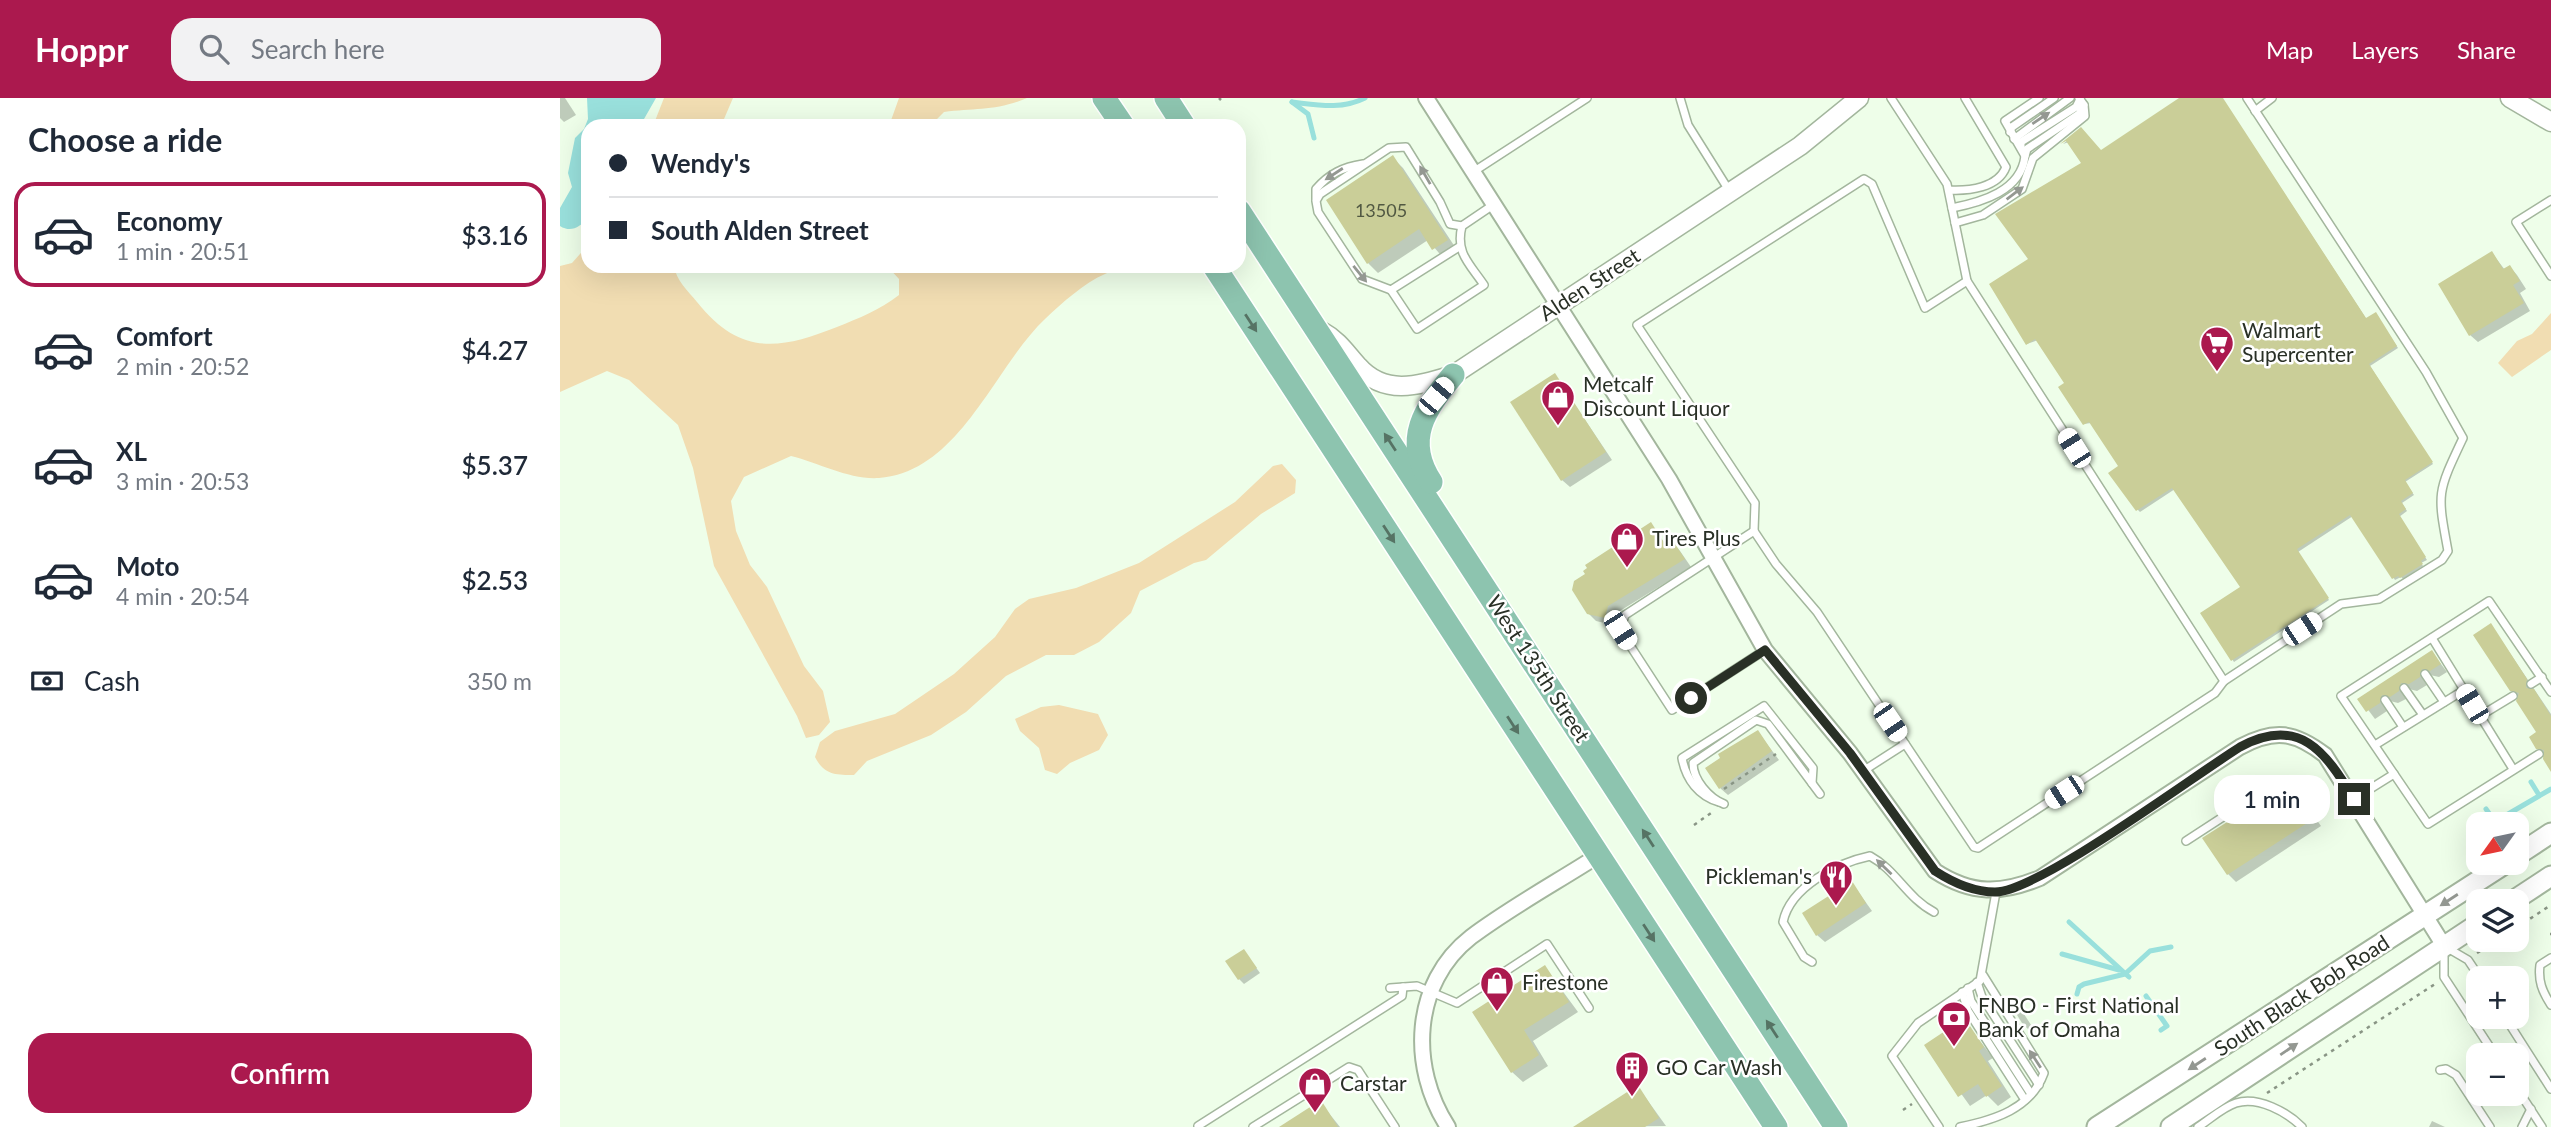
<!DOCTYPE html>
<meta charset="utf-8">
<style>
body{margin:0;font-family:Lato,sans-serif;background:#f2f2f3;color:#1f2937;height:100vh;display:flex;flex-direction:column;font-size:26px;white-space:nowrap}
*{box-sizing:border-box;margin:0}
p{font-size:23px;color:#747a83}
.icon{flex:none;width:38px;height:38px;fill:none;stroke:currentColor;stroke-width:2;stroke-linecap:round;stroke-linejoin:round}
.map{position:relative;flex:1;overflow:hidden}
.details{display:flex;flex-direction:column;background:#fff;width:560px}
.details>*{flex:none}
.top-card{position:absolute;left:21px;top:21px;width:665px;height:154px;border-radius:21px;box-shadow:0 7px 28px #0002;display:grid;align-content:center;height:154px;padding:0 28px;background:#fff}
.needle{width:46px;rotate:237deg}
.fabs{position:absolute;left:1906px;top:714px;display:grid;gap:14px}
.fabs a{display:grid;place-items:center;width:63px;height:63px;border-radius:14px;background:#fff;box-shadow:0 7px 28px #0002;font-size:35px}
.end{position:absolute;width:32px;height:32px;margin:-16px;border:9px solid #293026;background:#fff;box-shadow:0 0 0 4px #fff}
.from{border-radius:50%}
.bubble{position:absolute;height:49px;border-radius:21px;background:#fff;box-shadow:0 7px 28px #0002;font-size:23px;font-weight:600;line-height:49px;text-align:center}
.car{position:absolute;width:21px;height:42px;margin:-21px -10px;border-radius:9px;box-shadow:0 0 5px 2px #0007;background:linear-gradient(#fff 24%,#345 0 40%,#fff 0 76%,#345 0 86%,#fff 0)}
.top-card b{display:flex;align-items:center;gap:24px;height:66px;font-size:26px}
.top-card b+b{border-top:2px solid #e0e1e3}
.top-card i{width:18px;height:18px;background:#1f2937}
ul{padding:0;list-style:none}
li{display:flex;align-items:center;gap:21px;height:105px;margin:0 14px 10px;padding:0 14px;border:4px solid transparent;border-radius:21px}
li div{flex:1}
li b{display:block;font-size:26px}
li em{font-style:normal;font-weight:600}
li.current{border-color:#ab194e}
li>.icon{width:63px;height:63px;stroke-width:1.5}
h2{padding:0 28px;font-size:32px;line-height:84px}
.pay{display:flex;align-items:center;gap:18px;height:77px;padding:0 28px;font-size:26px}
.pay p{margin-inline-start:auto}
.button{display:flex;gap:14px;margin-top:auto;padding:14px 28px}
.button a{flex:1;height:80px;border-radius:21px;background:#ab194e;color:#fff;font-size:28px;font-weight:600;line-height:80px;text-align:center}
header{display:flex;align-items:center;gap:42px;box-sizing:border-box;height:98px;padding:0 35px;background:#ab194e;color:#fff}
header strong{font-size:33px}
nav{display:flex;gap:38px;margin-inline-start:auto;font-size:24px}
.search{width:490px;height:63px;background:#f2f2f3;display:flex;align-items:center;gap:18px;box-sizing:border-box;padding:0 24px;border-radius:21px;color:#747a83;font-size:26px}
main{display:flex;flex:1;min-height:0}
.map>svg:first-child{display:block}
</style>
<header>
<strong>Hoppr</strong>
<div class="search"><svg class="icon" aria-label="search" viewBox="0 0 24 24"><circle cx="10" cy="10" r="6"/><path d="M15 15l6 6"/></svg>Search here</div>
<nav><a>Map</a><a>Layers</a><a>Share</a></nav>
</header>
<main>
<section class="details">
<h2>Choose a ride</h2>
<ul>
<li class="current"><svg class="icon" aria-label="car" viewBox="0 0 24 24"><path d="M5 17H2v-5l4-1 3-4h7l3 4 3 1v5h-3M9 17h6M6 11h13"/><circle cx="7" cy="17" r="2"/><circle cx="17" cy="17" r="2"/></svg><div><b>Economy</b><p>1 min · 20:51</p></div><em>$3.16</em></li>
<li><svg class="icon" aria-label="car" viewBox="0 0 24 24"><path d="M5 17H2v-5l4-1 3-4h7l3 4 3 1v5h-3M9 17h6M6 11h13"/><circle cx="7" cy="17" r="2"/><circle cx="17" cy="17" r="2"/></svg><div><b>Comfort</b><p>2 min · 20:52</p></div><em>$4.27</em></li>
<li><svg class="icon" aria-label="car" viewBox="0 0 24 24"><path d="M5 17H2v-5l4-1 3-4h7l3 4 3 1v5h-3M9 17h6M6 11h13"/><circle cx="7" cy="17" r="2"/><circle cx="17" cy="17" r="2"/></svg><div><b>XL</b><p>3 min · 20:53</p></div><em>$5.37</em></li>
<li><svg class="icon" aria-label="car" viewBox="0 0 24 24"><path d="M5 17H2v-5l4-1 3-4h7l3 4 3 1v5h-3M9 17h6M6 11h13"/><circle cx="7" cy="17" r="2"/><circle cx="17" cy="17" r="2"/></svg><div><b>Moto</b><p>4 min · 20:54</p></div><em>$2.53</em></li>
</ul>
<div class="pay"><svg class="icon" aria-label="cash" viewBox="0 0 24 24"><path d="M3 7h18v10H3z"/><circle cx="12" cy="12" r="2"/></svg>Cash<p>350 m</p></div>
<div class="button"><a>Confirm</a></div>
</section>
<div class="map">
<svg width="1991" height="1029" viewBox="0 0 1991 1029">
<rect width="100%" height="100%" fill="#eefee9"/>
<!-- green -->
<g fill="#f1ddb2">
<polygon points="104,0 173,0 161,28 93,28"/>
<path d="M339 0H467C437 13 415 10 384 14L370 28H329Z"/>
<path d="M28 147V168H114C116 182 128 193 137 204 180 258 219 252 277 229 299 220 320 212 339 197V181L327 168H565C558 172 552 172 545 176 524 185 502 205 485 221 434 269 400 374 319 380 290 382 259 365 231 358L184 379 171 403 176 433 190 467 207 489 244 568 263 593 270 624 259 637 246 640 237 618 154 468 133 370 118 327 69 282 47 273 0 294V168L12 165Z"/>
<polygon points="1991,215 1991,252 1952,279 1938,265 1957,243 1972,236"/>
<path d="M722 366 736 382 735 395 701 416 646 462 634 465 580 493 571 515 539 544 514 557H486L446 578 406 614 371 637 307 663 294 677C276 677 264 677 255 659L260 644 275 633 335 616 394 576 435 539 455 511 469 501 516 490 579 465 675 404 713 368Z"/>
<polygon points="499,607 538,616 548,637 539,652 510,665 497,676 485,672 479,650 460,633 455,621 481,609"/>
</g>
<!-- water -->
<path fill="#99e0dc" d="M27 0H96L80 28H28V120C20 129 11 135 0 128V110L12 89 8 75 15 40 24 31 28 21Z"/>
<!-- shadow -->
<g fill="#0003">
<polygon points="0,0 5,0 16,17 4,24 0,20"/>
<polygon points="1621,0 1662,0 1807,222 1817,218 1838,250 1810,268 1873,366 1845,384 1854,397 1842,405 1847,413 1839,419 1867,462 1861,465 1863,468 1843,481 1841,479 1835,482 1793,418 1738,454 1769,502 1674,564 1642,516 1683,490 1615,391 1580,414 1578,412 1551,375 1560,369 1531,325 1524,326 1500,289 1506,285 1478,242 1467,246 1470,162 1523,65 1509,44 1503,46 1521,31 1541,54"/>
<polygon points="833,60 843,70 897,152 884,161 868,142 818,175 808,165"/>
<polygon points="1932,155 1945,172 1950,169 1957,177 1966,191 1960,195 1970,213 1918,244 1910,237"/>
<polygon points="995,277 1052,362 1010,389 1002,382"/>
<polygon points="1090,426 1108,449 1113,445 1120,453 1131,469 1055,516 1053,527 1036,523 1028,515"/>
<polygon points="1931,527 1991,616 1991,670 1977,650 1979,635 1959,600 1951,592"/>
<polygon points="1872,554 1887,574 1879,579 1870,577 1867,587 1857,593 1849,591 1846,601 1838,605 1830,603 1827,613 1815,621 1800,601"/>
<polygon points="1198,634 1219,662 1168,697 1160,690"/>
<polygon points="1710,679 1720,690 1730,684 1761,728 1676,784 1668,776 1677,720"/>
<polygon points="1292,785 1312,813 1265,844 1257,837"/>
<polygon points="684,853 700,875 684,886 679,881"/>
<polygon points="985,869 1018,914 973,943 988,968 963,984 952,974 914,914"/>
<polygon points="1452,902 1462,913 1475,933 1472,935 1462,925 1449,904"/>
<polygon points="1410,930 1433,960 1428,963 1451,999 1438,1008 1427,997 1410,1008 1366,947"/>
<polygon points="1078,989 1106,1028 1016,1029"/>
<polygon points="760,1004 780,1029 723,1029"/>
<polygon points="1872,1023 1885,1029 1869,1029"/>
</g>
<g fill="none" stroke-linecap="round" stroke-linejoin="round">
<!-- stream -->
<g stroke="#99e0dc" stroke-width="5">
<path d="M732 4C758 7 781 12 805 0"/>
<polyline points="732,4 748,16 754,40"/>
<polyline points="1971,684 1979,697"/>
<polyline points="1926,711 1935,724"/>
<polyline points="1931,726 1991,691"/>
<polyline points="1913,738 1918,734"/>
<polyline points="1509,824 1569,879"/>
<polyline points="1502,856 1559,872"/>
<polyline points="1517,896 1519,889 1524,886 1565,876 1590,853 1611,849"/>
<polyline points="1586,898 1607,928 1601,932"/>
</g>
</g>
<!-- building -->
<g fill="#cace98">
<polygon points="1619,0 1663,0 1806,220 1816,214 1837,248 1809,266 1873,364 1845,382 1853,395 1841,403 1846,411 1839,416 1866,459 1861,463 1863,466 1840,480 1838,478 1832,481 1790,417 1737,451 1769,500 1671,563 1640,515 1680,489 1612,390 1576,413 1548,375 1558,368 1529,324 1523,327 1498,289 1504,285 1475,241 1466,247 1429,186 1468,161 1435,116 1521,65 1506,43 1500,46 1521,29 1541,52"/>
<polygon points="833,57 888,142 872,152 859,131 807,166 766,102"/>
<polygon points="1932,153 1943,171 1950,167 1960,183 1953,187 1964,205 1909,238 1878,186"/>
<polygon points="995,275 1046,354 1001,383 950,304"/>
<polygon points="1091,424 1106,448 1113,443 1125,461 1048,508 1045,520 1027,516 1012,492 1014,483 1025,476 1023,473 1027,470 1025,467"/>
<polygon points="1931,525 1967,581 1966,590 1974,591 1991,618 1991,674 1983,661 1984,652 1976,651 1969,639 1976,634 1956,603 1959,595 1950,593 1913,537"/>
<polygon points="1872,552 1881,566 1870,573 1862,571 1860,579 1849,586 1841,585 1839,593 1830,599 1822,597 1820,605 1806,614 1797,601"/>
<polygon points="1198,632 1212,653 1159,691 1145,670 1160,660 1158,656"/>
<polygon points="1711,677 1718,689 1730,682 1755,720 1667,777 1642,740 1675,719 1674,712 1667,706"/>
<polygon points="1292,783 1306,805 1256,838 1242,815"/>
<polygon points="684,851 697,870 678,882 665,863"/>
<polygon points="985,867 1009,904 964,932 979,957 951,975 912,914"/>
<polygon points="1400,923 1405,931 1410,928 1424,949 1419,953 1442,988 1426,999 1418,986 1398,999 1364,947"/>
<polygon points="1078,987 1099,1020 1085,1029 1013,1029"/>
<polygon points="761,1002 778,1029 719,1029"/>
</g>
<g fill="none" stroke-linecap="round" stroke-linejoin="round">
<!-- service casing -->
<g stroke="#a3b69d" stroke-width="10">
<g id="service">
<polyline points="1120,0 1128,27 1170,94"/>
<polyline points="1695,13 1712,0"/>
<polyline points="1450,34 1452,29 1494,0"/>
<polyline points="1454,41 1510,0"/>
<polyline points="1461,49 1461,44 1516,9 1520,1"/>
<polyline points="1465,58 1467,51 1519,16 1524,7"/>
<polyline points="913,74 1027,0"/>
<path d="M1389 92C1409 93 1438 90 1446 69L1405 0"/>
<path d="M756 101V91C769 76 783 69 803 66"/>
<polyline points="1991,102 1956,124 1991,178"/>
<path d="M1392 110C1422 104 1461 93 1465 58L1445 23 1479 0"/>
<polyline points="1395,125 1423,117 1462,91 1473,60 1525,18 1524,7 1519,0"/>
<path d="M899 149 831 192 857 231 924 187C910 166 895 155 902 128L933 107"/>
<polyline points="831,192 802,181 758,114 756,103 760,96 829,50 846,49 880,104 890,126 902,128"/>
<polyline points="1194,433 1195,405 1077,227 1304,81 1312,86 1365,210 1407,183"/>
<polyline points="1205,552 1112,612 1060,532 1065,517 1194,433 1216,466 1257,514 1414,749 1418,750 1655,595 1664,583 1407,183 1387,86 1331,0"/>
<polyline points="1865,576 1884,604"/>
<path d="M1664 583 1781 506 1819 501 1882 462 1888 453C1877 394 1877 395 1903 340L1866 274 1687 0"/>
<polyline points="1971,586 1982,579"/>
<polyline points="1844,590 1863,617"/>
<polyline points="1904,592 1953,671"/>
<polyline points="1825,602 1843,629"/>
<polyline points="1920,618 1953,598"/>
<polyline points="1815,647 1904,592 1872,540"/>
<polyline points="1303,673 1345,646"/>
<polyline points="1834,676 1868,726 1979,656"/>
<polyline points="1794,701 1834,676 1781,598 1929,503 1991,594"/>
<path d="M1159 704C1139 698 1126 682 1122 660L1204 608 1253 670 1252 685"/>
<path d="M1164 706C1149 700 1133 682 1133 665L1196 622 1208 626 1260 696"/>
<polyline points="1626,743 1669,715"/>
<path d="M1991 860 1980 867C1978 883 1982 893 1991 907"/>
<path d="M1252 864 1244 859 1223 824C1230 789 1277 765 1310 758 1336 772 1347 800 1374 814"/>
<polyline points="1920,880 1908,862 1884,848 1884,879 1935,957"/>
<polyline points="1417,884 1422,899 1479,987"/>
<polyline points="830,890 857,888 897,905 987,846 1029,910"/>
<polyline points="1408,890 1411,903 1471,996"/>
<polyline points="1402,894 1408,913 1465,1002"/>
<polyline points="1945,919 1991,991"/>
<polyline points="1880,972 1886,971 1896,977 1930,1029"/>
<polyline points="1956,989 1982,1029"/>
<polyline points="638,1028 842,898 843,889"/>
<polyline points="693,1029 789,969 798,972 835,1029"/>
<polyline points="1379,1029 1332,958 1358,925 1420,883 1436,794"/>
<path d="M1400 1029C1434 1022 1471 1011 1484 975L1423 877"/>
<path d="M1638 1029C1649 1022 1663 1009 1676 1005 1698 998 1727 1014 1742 1029"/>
<polyline points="1962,1029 1971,1011"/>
</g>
</g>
<!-- minor casing -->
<g stroke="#a3b69d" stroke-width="18">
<g id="minor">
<path d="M866 0 1109 381 1205 552 1290 655 1375 773C1412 797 1441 796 1480 780L1680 649C1715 630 1735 634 1765 657L1884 848"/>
<path d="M888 1029C849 969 852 885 911 839 951 809 997 784 1039 757"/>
</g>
</g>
<!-- tertiary casing -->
<g stroke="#a3b69d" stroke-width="21">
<g id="tertiary">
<polyline points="1950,0 1991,24"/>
<path d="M763 234C778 242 787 256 798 268 825 299 860 287 893 277L1240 48 1299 0"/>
</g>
</g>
<!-- secondary casing -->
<g stroke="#a3b69d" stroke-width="23">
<g id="secondary">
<polyline points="1956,758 1991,735"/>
<polyline points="1953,803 1991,778"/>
<polyline points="1537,1029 1946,765"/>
<polyline points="1611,1029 1918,826"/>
</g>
</g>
<!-- primary casing -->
<g stroke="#fff" stroke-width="26">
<g id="primary">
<polyline points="544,0 563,28"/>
<polyline points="606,0 624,28"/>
<polyline points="679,113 1276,1029"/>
<polyline points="654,168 1216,1029"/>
<path d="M871 384C843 341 865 311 893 277"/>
</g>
</g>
<!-- path -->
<g stroke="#899585" stroke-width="2.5" stroke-dasharray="3.5 5" stroke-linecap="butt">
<polyline points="659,0 661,2"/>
<polyline points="1164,691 1216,656"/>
<polyline points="1134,727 1151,715"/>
<polyline points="1956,830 1991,807"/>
<polyline points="1990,836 1991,836"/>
<polyline points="1917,855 1938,842"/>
<polyline points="1707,995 1875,886"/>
<polyline points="1343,1012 1352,1006"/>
</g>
<!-- service -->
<use href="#service" stroke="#fff" stroke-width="7"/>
<!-- minor -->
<use href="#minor" stroke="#fff" stroke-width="14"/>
<!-- tertiary -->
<use href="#tertiary" stroke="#fff" stroke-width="18"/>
<!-- secondary -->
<use href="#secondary" stroke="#fff" stroke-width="19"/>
<!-- primary -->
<use href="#primary" stroke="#8dc4af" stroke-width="23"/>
</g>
<!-- one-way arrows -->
<defs><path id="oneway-solid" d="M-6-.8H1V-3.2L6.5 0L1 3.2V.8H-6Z" transform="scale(1.75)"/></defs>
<g fill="#949892">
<use href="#oneway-solid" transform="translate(1481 20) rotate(-34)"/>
<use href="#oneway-solid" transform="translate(774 76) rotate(147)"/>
<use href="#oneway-solid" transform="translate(865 77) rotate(-120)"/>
<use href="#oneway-solid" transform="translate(1455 95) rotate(-37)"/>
<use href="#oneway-solid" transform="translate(800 176) rotate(51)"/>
<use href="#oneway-solid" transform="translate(1324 769) rotate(-136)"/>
<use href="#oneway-solid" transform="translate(1889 802) rotate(147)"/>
<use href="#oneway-solid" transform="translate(1729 951) rotate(-34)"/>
<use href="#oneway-solid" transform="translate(1475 961) rotate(-123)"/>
<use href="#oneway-solid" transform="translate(1637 966) rotate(147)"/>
</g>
<g fill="#567364">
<use href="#oneway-solid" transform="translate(691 225) rotate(57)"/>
<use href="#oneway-solid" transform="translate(830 344) rotate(-123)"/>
<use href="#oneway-solid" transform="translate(829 436) rotate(57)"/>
<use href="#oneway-solid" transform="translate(953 627) rotate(57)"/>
<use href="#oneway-solid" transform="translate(1088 740) rotate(-123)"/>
<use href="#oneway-solid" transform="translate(1089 835) rotate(57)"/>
<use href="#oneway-solid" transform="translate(1212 931) rotate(-123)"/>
</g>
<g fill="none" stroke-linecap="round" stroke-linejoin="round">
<!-- route -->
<path stroke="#293026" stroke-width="9" d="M1131 600 1205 552 1290 655 1375 773C1392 784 1414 794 1435 794 1478 794 1635 677 1680 649 1739 617 1765 653 1794 701"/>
</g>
<!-- icons -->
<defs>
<g id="supermarket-pin" transform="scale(1.75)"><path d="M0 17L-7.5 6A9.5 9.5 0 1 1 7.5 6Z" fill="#ab194e" stroke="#fff"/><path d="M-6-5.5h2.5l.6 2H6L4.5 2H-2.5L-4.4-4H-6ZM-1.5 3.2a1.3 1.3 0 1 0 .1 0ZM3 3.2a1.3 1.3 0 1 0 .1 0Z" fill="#fff"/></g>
<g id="shop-pin" transform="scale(1.75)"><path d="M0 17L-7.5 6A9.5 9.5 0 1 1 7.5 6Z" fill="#ab194e" stroke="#fff"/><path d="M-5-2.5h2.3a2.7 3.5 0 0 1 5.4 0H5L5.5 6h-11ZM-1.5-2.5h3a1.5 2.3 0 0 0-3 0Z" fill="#fff"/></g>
<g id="restaurant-pin" transform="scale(1.75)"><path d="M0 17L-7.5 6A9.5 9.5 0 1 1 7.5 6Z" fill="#ab194e" stroke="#fff"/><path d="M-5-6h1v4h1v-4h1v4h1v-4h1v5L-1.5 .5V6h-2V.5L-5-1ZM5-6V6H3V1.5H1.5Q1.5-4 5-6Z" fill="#fff"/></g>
<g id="bank-pin" transform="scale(1.75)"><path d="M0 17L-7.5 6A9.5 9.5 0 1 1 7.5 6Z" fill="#ab194e" stroke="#fff"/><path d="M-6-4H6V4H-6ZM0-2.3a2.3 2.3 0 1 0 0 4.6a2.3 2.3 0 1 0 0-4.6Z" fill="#fff"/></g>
<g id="building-pin" transform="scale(1.75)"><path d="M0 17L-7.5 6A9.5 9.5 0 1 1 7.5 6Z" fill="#ab194e" stroke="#fff"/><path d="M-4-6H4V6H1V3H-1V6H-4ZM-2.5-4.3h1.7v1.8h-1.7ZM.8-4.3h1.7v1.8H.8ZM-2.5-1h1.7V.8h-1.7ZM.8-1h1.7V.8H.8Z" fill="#fff"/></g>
</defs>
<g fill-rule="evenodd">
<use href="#supermarket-pin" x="1657" y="245"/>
<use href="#shop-pin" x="998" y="299"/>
<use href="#shop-pin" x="1067" y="441"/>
<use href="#restaurant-pin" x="1276" y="779"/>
<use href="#shop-pin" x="937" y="885"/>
<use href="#bank-pin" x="1394" y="920"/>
<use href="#building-pin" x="1072" y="970"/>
<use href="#shop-pin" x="755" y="986"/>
</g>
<g text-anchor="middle" stroke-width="5" stroke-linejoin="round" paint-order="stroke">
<!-- number labels -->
<g font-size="18" fill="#515842">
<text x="821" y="119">13505</text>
</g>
<!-- street labels -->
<g font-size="21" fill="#293026" stroke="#fff">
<text transform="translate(1030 187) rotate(-33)" y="7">Alden Street</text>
<text transform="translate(978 571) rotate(57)" y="7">West 135th Street</text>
<text transform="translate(1742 898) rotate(-33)" y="7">South Black Bob Road</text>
</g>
<!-- poi labels -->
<g font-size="21" fill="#293026" stroke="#fff" text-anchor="start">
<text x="1682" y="240">Walmart<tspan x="1682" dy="24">Supercenter</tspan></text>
<text x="1023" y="294">Metcalf<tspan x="1023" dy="24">Discount Liquor</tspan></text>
<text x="1092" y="448">Tires Plus</text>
<text x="1252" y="786" text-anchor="end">Pickleman's</text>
<text x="962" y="892">Firestone</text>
<text x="1418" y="915">FNBO - First National<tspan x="1418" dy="24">Bank of Omaha</tspan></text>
<text x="1096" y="977">GO Car Wash</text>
<text x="780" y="993">Carstar</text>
</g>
</g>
</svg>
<div class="fabs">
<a><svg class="needle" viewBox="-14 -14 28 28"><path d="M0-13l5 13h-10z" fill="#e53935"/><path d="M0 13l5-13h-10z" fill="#747a83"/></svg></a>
<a><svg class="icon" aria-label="layers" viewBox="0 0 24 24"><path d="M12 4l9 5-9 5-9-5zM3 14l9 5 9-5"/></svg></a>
<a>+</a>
<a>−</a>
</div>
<i class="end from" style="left:1131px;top:600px"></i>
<i class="end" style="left:1794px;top:701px"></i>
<div class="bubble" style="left:1654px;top:677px;width:116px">1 min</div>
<i class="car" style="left:876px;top:298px;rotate:40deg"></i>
<i class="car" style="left:1514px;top:350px;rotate:328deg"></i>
<i class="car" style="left:1742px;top:531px;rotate:57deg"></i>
<i class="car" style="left:1060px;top:532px;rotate:147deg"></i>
<i class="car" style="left:1912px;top:606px;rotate:329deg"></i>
<i class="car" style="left:1330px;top:624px;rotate:146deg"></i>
<i class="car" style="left:1504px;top:694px;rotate:237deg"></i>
<div class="top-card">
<b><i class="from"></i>Wendy's</b>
<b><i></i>South Alden Street</b>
</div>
</div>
</main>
